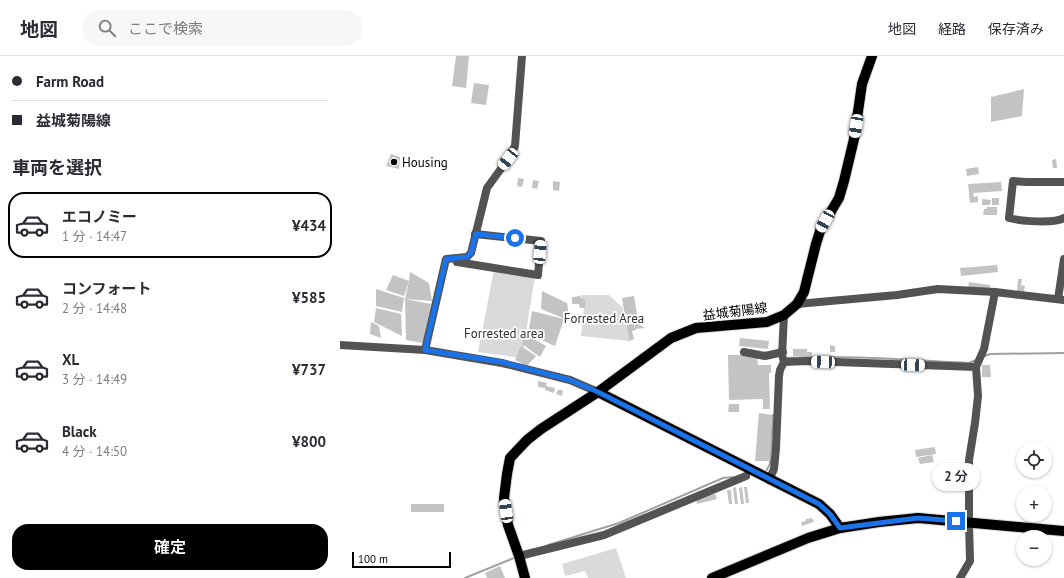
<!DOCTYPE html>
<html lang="ja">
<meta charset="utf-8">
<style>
body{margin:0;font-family:"PT Sans","Noto Sans JP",sans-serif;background:#f7f7f7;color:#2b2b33;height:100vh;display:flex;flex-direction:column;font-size:15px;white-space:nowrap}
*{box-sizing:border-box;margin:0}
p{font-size:13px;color:#7c7c81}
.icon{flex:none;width:22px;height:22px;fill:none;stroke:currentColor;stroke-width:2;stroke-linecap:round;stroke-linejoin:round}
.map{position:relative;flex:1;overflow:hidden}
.drawer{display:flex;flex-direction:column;background:#fff;width:340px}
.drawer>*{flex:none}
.guide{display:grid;align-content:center;height:88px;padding:0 12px;background:#fff}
.controls{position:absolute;left:676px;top:386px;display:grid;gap:8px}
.controls a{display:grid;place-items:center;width:36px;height:36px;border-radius:50%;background:#fff;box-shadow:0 1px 3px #0004;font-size:20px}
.scale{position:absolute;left:12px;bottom:10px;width:99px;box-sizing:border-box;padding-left:4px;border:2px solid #000;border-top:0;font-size:11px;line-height:14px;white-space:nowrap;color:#000;-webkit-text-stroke:3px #fff;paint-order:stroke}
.end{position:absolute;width:18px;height:18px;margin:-9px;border:5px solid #1a73e8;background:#fff;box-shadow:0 0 0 2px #fff}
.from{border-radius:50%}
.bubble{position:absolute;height:28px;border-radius:14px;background:#fff;box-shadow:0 1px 3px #0004;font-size:13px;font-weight:600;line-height:28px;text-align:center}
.car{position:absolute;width:12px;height:24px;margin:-12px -6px;border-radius:5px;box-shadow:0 0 3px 1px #0007;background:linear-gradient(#fff 24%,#345 0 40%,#fff 0 76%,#345 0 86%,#fff 0)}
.guide b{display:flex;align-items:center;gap:14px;height:38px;font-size:15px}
.guide b+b{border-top:1px solid #e1e1e2}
.guide i{width:10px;height:10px;background:#2b2b33}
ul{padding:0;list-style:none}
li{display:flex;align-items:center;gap:12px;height:66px;margin:0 8px 6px;padding:0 4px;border:2px solid transparent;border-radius:16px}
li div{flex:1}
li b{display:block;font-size:15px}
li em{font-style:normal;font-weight:600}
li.selected{border-color:#000}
li>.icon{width:36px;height:36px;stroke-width:1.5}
h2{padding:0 12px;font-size:18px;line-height:48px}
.action{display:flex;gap:8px;margin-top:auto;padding:8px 12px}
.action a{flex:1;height:46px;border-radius:16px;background:#000;color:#fff;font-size:16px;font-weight:600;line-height:46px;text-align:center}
header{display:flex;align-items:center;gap:24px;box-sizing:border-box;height:56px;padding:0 20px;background:#fff;border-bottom:1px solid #e1e1e2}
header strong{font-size:19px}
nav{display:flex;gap:22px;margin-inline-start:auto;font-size:14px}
.search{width:280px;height:36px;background:#f7f7f7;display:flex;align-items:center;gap:10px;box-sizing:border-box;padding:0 14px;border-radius:16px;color:#7c7c81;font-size:15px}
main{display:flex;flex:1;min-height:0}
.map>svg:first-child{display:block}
</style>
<header>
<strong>地図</strong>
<div class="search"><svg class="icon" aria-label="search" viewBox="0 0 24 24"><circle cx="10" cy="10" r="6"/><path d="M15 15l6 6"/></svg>ここで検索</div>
<nav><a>地図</a><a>経路</a><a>保存済み</a></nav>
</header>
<main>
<section class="drawer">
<div class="guide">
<b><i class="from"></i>Farm Road</b>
<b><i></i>益城菊陽線</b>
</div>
<h2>車両を選択</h2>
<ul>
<li class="selected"><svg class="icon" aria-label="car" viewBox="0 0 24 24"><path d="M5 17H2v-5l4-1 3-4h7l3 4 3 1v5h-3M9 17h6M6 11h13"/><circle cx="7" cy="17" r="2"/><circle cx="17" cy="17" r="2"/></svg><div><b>エコノミー</b><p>1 分 · 14:47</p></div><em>¥434</em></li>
<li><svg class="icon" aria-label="car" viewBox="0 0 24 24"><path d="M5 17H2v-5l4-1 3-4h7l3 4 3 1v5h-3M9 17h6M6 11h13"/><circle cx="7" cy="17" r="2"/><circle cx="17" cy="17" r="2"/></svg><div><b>コンフォート</b><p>2 分 · 14:48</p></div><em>¥585</em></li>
<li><svg class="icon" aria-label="car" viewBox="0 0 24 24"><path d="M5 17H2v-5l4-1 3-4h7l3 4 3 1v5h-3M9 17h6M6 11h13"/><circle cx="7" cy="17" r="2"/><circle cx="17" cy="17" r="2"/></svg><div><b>XL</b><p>3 分 · 14:49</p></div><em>¥737</em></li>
<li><svg class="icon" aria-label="car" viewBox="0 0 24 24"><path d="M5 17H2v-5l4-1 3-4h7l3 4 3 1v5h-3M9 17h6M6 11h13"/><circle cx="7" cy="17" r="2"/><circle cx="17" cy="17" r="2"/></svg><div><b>Black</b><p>4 分 · 14:50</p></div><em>¥800</em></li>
</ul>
<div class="action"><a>確定</a></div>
</section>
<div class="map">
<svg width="724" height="522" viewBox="0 0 724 522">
<rect width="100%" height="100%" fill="#fff"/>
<!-- green -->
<g fill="#dadada">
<polygon points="154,214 195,220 182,302 138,296"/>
<polygon points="241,239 269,239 283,252 289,285 241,280 245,243 241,242"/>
<polygon points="276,492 286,522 248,522 245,515 225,520 222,508"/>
</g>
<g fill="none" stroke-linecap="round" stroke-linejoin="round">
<!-- stream -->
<g stroke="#a1a1a1" stroke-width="2">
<polyline points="645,300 650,298 724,297"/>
<path d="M446 302C507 299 568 304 629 307L636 304"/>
<polyline points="426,415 430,408 433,359"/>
<polyline points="208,489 279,467 383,422 394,421"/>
<polyline points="125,522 174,502"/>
</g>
</g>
<!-- building -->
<g fill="#c3c3c3">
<polygon points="116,0 129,0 126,32 112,30"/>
<polygon points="134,27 149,29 146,49 131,47"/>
<polygon points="684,33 682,60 651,66 651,41"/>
<polygon points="51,98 60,101 59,113 46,110"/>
<polygon points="716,103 717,112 713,112 712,104"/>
<polygon points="638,111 639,118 627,120 626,113"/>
<polygon points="178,122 184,123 182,131 177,130"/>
<polygon points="193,124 199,125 197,133 192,132"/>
<polygon points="213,125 220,126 219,135 213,134"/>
<polygon points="661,126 662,135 633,137 634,141 638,140 638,146 630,147 628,128"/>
<rect x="652" y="142" width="7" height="7"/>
<polygon points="642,143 651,144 650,149 642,149"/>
<polygon points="647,151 657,151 657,159 643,159 644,153 647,153"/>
<polygon points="657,209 658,216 621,220 620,212"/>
<polygon points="70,216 89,227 92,245 65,243 69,225 64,240 46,234 53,219 69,225"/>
<polygon points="678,223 682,223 681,229 685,230 684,236 677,235"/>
<polygon points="629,226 650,229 650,233 628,232"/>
<polygon points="36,233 64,242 62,256 36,250"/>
<polygon points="202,235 227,247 230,265 201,253"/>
<polygon points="240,240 241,242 245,243 245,252 240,252 239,248 232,248 232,241"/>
<polygon points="294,240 298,264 291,265 290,259 289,259 290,268 294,268 296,274 292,275 294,283 289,285 282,242"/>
<polygon points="65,243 91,248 83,287 66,284"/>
<polygon points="36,252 61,258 62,280 34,266"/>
<polygon points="192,255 224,263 215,290 188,278"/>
<polygon points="295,265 298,265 300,269 305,272 295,273"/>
<polygon points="31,266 39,270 41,282 30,278"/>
<polygon points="185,278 206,290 200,301 182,288"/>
<polygon points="400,282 429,285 428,293 399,290"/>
<polygon points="490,289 495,290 495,296 490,296"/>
<polygon points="181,290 196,300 187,310 175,304"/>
<polygon points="453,293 467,293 467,296 472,296 472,300 453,300"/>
<polygon points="388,299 417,299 418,309 431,309 431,317 429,317 430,353 423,353 423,343 389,344"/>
<polygon points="642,309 650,309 651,321 642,321"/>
<polygon points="198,325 207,327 206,330 215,332 214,337 205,334 205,332 198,331"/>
<polygon points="218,334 223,334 222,340 216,338"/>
<polygon points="389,348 399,348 399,356 388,356"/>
<polygon points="419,357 432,359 430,405 415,405"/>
<polygon points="595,391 596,398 576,401 575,394"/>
<polygon points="592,399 594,406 580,408 578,402"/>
<polygon points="396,431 398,448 395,448 393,432"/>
<polygon points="402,431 404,448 401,448 399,432"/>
<polygon points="404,431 407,431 409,447 406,447"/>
<polygon points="387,434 391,434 392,448 389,448"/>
<polygon points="368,435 370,439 375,438 377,443 357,448 355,440"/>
<rect x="71" y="448" width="33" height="8"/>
<polygon points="472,462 474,466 462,470 461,466 466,465 466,463"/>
<polygon points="160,510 165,522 147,522 145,517"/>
</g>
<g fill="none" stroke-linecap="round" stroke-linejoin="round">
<!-- major casing -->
<g stroke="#dbdbdb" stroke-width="12">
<g id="major">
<polyline points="258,336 479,448 490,458 500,472"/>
<polyline points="185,522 179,500 168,469 164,442 167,418 170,402 187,384 201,373 258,336 331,282 356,272 427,266 444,259 457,248 464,236 476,188 481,172 499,142 504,125 514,83 522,28 532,0"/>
<polyline points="372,522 468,482 500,472 539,466 578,462 724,475"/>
</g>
</g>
<!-- minor -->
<g stroke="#535353" stroke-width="8">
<path d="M724 126H686L673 125 669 162C680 165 714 168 724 162"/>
<polyline points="117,206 198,219 201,185 135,178"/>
<polyline points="718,243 724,203"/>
<polyline points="457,248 557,239 598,233 655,236 724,244"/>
<polyline points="0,289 85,294 162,307 230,324 258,336"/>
<polyline points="85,294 106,203 127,201 131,197 147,132 168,103 175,90 182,0"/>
<polyline points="404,296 425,300 443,296"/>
<polyline points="444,306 468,305 636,311"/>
<polyline points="429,424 434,413 436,392 439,320 440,314 444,306 442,299 444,259"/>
<polyline points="179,500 264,479 406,420"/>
<polyline points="620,522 630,505 629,466 629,404 635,367 638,340 636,311 644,293 655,236"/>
</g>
<!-- major -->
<use href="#major" stroke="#000" stroke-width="10"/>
</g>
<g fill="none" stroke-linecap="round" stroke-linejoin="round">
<!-- route -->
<polyline stroke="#1a73e8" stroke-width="5" points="175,182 136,178 131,197 127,201 106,203 85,294 162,306 230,324 258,336 479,448 490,458 500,472 578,462 616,465"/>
</g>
<!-- markers -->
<circle fill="#000" stroke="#fff" stroke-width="1.5" cx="54" cy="106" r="4"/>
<g text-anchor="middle" stroke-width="3.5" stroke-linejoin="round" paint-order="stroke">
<!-- poi labels -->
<g font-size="13" fill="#000" stroke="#fff" text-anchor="start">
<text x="62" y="111">Housing</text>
</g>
<!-- street labels -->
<g font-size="13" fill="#000" stroke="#fff">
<text transform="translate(395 255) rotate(-7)" y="5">益城菊陽線</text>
</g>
<!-- park labels -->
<g font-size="13" fill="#313131" stroke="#fff">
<text x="264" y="267">Forrested Area</text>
<text x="164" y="282">Forrested area</text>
</g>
</g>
</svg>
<div class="controls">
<a><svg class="icon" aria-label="locate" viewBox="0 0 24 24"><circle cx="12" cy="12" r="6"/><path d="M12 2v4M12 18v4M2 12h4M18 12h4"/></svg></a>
<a>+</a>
<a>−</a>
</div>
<div class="scale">100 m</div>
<i class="end from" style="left:175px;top:182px"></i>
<i class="end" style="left:616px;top:465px"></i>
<div class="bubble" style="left:592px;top:407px;width:48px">2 分</div>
<i class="car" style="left:516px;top:70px;rotate:189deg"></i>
<i class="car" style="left:168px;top:103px;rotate:218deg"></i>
<i class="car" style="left:485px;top:165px;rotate:209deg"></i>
<i class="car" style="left:200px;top:196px;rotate:5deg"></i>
<i class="car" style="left:483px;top:306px;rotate:272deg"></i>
<i class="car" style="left:573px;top:309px;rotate:92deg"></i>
<i class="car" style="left:166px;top:455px;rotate:352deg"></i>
</div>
</main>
